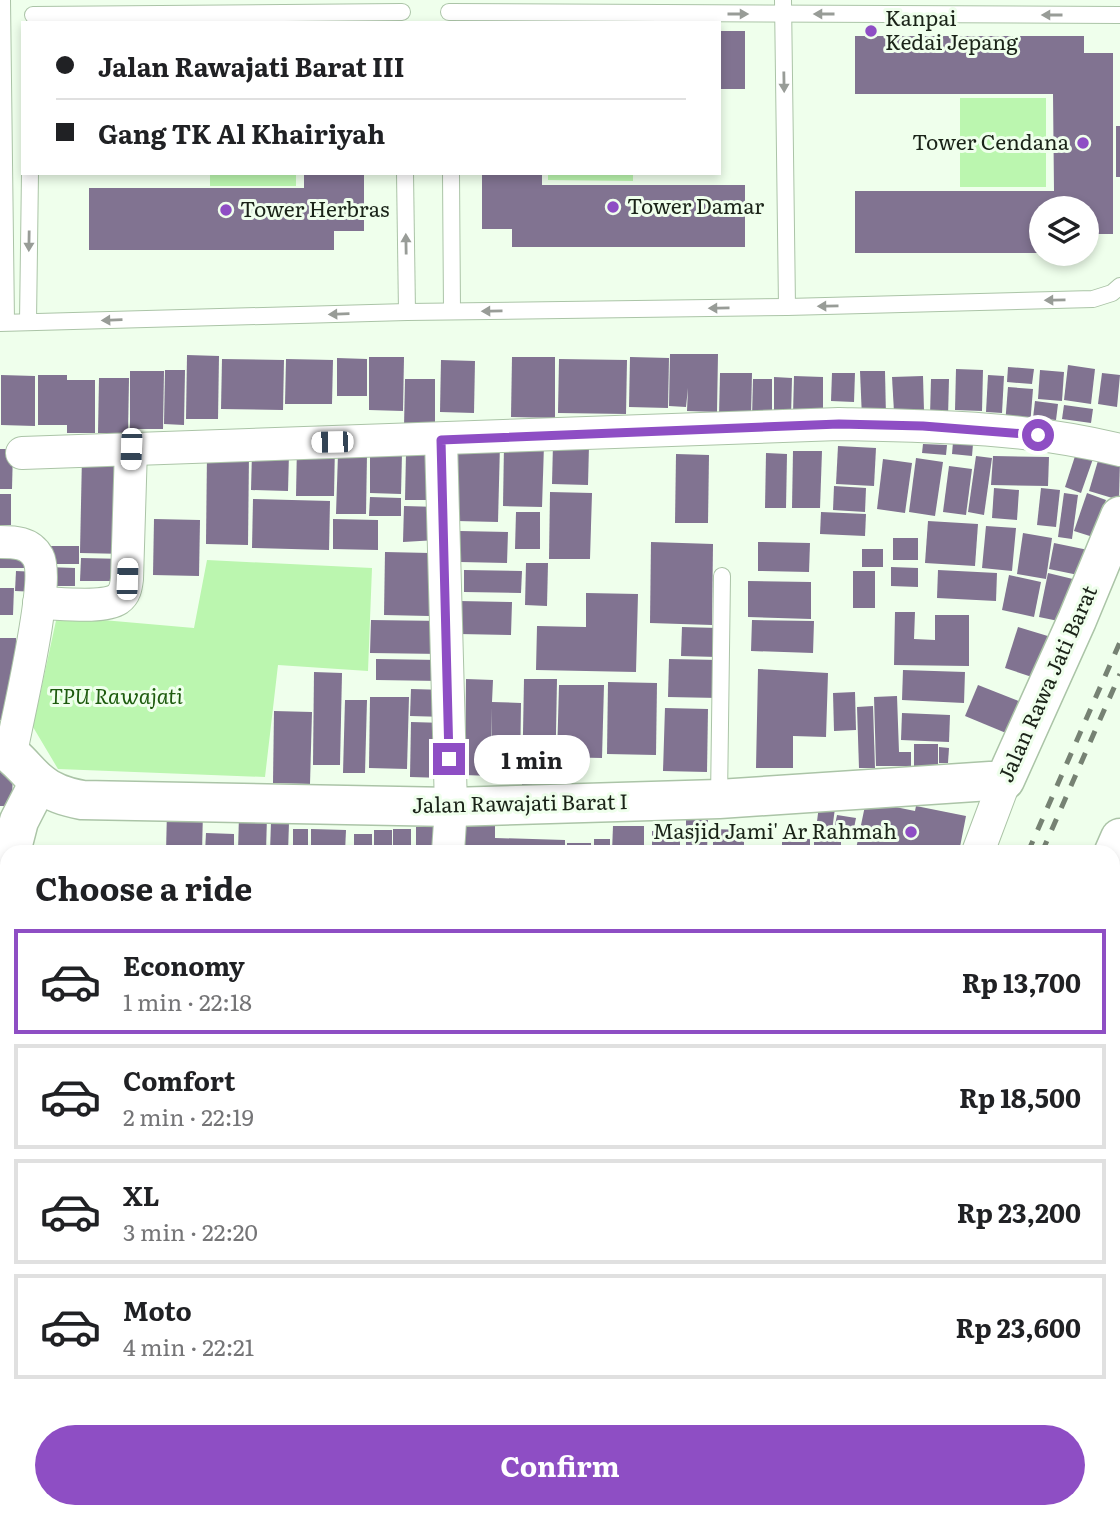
<!DOCTYPE html>
<meta charset="utf-8">
<style>
body{margin:0;font-family:Literata,serif;background:#f2f2f2;color:#202124;height:100vh;display:flex;flex-direction:column;font-size:26px;white-space:nowrap}
*{box-sizing:border-box;margin:0}
p{font-size:23px;color:#757577}
.icon{flex:none;width:38px;height:38px;fill:none;stroke:currentColor;stroke-width:2;stroke-linecap:round;stroke-linejoin:round}
.map{position:relative;flex:1;overflow:hidden}
.side{position:absolute;left:0px;top:845px;width:1120px;height:674px;display:flex;flex-direction:column;background:#fff;border-radius:21px 21px 0 0;box-shadow:0 4px 10px #0003}
.side>*{flex:none}
.guide{position:absolute;left:21px;top:21px;width:700px;height:154px;border-radius:0px;box-shadow:0 4px 10px #0003;display:grid;align-content:center;height:154px;padding:0 35px;background:#fff}
.fabs{position:absolute;left:1029px;top:196px;display:grid;gap:14px}
.fabs a{display:grid;place-items:center;width:70px;height:70px;border-radius:50%;background:#fff;box-shadow:0 4px 10px #0003;font-size:35px}
.end{position:absolute;width:32px;height:32px;margin:-16px;border:9px solid #8e4ec4;background:#fff;box-shadow:0 0 0 4px #fff}
.from{border-radius:50%}
.bubble{position:absolute;height:49px;border-radius:24px;background:#fff;box-shadow:0 4px 10px #0003;font-size:23px;font-weight:700;line-height:49px;text-align:center}
.car{position:absolute;width:21px;height:42px;margin:-21px -10px;border-radius:9px;box-shadow:0 0 5px 2px #0007;background:linear-gradient(#fff 24%,#345 0 40%,#fff 0 76%,#345 0 86%,#fff 0)}
.guide b{display:flex;align-items:center;gap:24px;height:66px;font-size:26px}
.guide b+b{border-top:2px solid #e0e0e0}
.guide i{width:18px;height:18px;background:#202124}
ul{padding:0;list-style:none}
li{display:flex;align-items:center;gap:21px;height:105px;margin:0 14px 10px;padding:0 21px;border:4px solid #e0e0e0;border-radius:0px}
li div{flex:1}
li b{display:block;font-size:26px}
li em{font-style:normal;font-weight:700}
li.current{border-color:#8e4ec4}
li>.icon{width:63px;height:63px;stroke-width:1.5}
h2{padding:0 35px;font-size:32px;line-height:84px}
.action{display:flex;gap:14px;margin-top:auto;padding:14px 35px}
.action a{flex:1;height:80px;border-radius:42px;background:#8e4ec4;color:#fff;font-size:28px;font-weight:700;line-height:80px;text-align:center}
.map>svg:first-child{display:block}
</style>
<div class="map">
<svg width="1120" height="1518" viewBox="0 0 1120 1518">
<rect width="100%" height="100%" fill="#efffec"/>
<!-- green -->
<g fill="#bbf6af">
<rect x="960" y="98" width="86" height="89"/>
<rect x="210" y="173" width="86" height="13"/>
<polygon points="548,173 633,173 633,181 548,180"/>
<polygon points="207,560 372,568 368,671 278,665 265,777 58,769 33,727 57,616 194,628"/>
</g>
<!-- building -->
<g fill="#817391">
<rect x="719" y="31" width="26" height="58"/>
<polygon points="855,36 1084,36 1084,53 1113,53 1113,234 1087,234 1087,208 1041,208 1041,253 855,253 855,191 1054,191 1053,94 855,94"/>
<rect x="1116" y="126" width="4" height="51"/>
<polygon points="304,173 364,173 364,231 334,231 334,250 89,250 89,188 304,188"/>
<polygon points="482,173 542,173 542,185 745,185 745,247 512,247 512,229 482,229"/>
<polygon points="670,354 718,354 717,412 687,411 688,388 686,407 669,406"/>
<polygon points="187,355 219,356 218,419 186,419"/>
<polygon points="369,357 404,357 403,411 369,410"/>
<polygon points="512,357 555,357 555,418 511,417"/>
<polygon points="630,357 669,358 668,408 629,407"/>
<polygon points="337,358 367,359 367,396 337,396"/>
<polygon points="222,359 284,360 283,410 221,409"/>
<polygon points="286,359 333,360 332,404 285,404"/>
<polygon points="559,359 627,360 626,414 558,413"/>
<polygon points="441,360 475,361 474,413 440,412"/>
<polygon points="1068,365 1095,369 1091,404 1064,400"/>
<polygon points="1008,367 1034,369 1032,384 1007,382"/>
<polygon points="956,369 983,370 982,411 955,410"/>
<polygon points="165,370 185,370 184,425 164,424"/>
<polygon points="1040,370 1064,372 1062,401 1038,399"/>
<polygon points="130,371 164,371 163,429 130,429"/>
<polygon points="860,371 885,371 886,417 862,418"/>
<polygon points="720,373 752,373 751,416 719,416"/>
<polygon points="832,373 855,373 854,402 831,401"/>
<polygon points="1102,373 1120,375 1117,407 1098,404"/>
<polygon points="1,375 35,376 35,426 1,425"/>
<polygon points="38,375 67,375 67,380 95,380 95,433 67,433 67,425 38,425"/>
<polygon points="988,375 1004,376 1002,413 986,412"/>
<polygon points="794,376 823,377 823,414 793,414"/>
<polygon points="923,376 924,411 894,412 892,377"/>
<polygon points="774,377 792,378 791,417 774,417"/>
<polygon points="99,378 129,378 128,433 98,433"/>
<polygon points="405,379 435,379 435,427 404,427"/>
<polygon points="753,379 772,379 772,418 752,417"/>
<polygon points="931,379 949,379 948,417 930,416"/>
<polygon points="1008,387 1033,389 1030,426 1005,425"/>
<polygon points="1035,401 1058,404 1056,420 1033,418"/>
<polygon points="1064,405 1093,409 1091,423 1062,419"/>
<polygon points="953,442 973,444 972,456 952,454"/>
<polygon points="458,443 500,444 498,522 457,521"/>
<polygon points="553,444 589,445 588,485 552,484"/>
<polygon points="923,444 947,445 946,455 922,453"/>
<polygon points="297,445 335,445 334,496 296,496"/>
<polygon points="504,445 544,445 542,507 503,506"/>
<polygon points="838,446 876,448 874,486 836,484"/>
<polygon points="0,449 13,449 12,489 0,489"/>
<polygon points="1077,450 1094,456 1081,493 1065,487"/>
<polygon points="793,451 822,451 820,508 792,508"/>
<polygon points="370,452 402,453 401,494 370,493"/>
<polygon points="207,453 249,454 248,545 206,544"/>
<polygon points="252,453 289,453 288,491 251,490"/>
<polygon points="406,453 434,453 435,500 405,500"/>
<polygon points="766,453 787,454 786,508 765,508"/>
<polygon points="338,454 367,454 366,514 336,514"/>
<polygon points="676,454 709,455 708,523 675,523"/>
<polygon points="1100,454 1120,460 1119,500 1089,491"/>
<polygon points="82,456 128,457 126,554 80,553"/>
<polygon points="976,456 992,458 984,515 968,512"/>
<polygon points="993,456 1049,457 1048,486 991,485"/>
<polygon points="916,458 943,462 935,516 909,512"/>
<polygon points="883,459 912,463 905,513 877,509"/>
<polygon points="949,466 972,469 966,515 943,512"/>
<polygon points="834,486 866,488 865,512 833,510"/>
<polygon points="994,488 1019,490 1017,520 992,518"/>
<polygon points="1041,488 1060,490 1056,527 1037,525"/>
<polygon points="550,492 592,493 590,559 549,559"/>
<polygon points="1064,493 1078,495 1072,539 1058,537"/>
<polygon points="1087,493 1106,500 1093,537 1074,531"/>
<rect x="0" y="494" width="11" height="31"/>
<polygon points="370,497 401,498 401,516 369,516"/>
<polygon points="253,499 330,501 329,550 252,548"/>
<polygon points="404,506 438,507 437,540 403,542"/>
<polygon points="516,512 540,512 540,549 515,549"/>
<polygon points="821,512 866,514 865,536 820,534"/>
<polygon points="154,519 200,520 199,576 153,575"/>
<polygon points="333,519 378,520 378,550 333,549"/>
<polygon points="928,521 978,524 975,566 925,563"/>
<polygon points="986,526 1016,528 1012,571 982,568"/>
<polygon points="460,531 508,532 507,563 460,562"/>
<polygon points="1023,533 1052,538 1046,579 1017,574"/>
<rect x="893" y="538" width="25" height="22"/>
<polygon points="651,542 713,544 712,625 650,623"/>
<polygon points="758,542 810,543 809,572 758,571"/>
<polygon points="1054,543 1093,551 1088,577 1049,569"/>
<rect x="45" y="546" width="34" height="18"/>
<polygon points="0,547 27,548 27,568 0,568"/>
<rect x="862" y="549" width="21" height="18"/>
<polygon points="385,552 430,553 429,616 384,615"/>
<polygon points="81,558 126,559 125,581 80,581"/>
<polygon points="526,563 548,563 547,606 525,605"/>
<polygon points="47,567 75,568 75,586 47,586"/>
<polygon points="891,567 918,568 918,587 891,586"/>
<polygon points="464,570 522,571 521,593 464,592"/>
<polygon points="938,570 997,573 996,601 937,598"/>
<polygon points="16,571 38,572 38,592 15,591"/>
<rect x="853" y="571" width="22" height="37"/>
<polygon points="1048,573 1077,580 1068,623 1039,617"/>
<polygon points="1009,575 1041,582 1034,617 1002,610"/>
<polygon points="748,581 811,582 811,619 748,617"/>
<polygon points="0,588 14,588 13,615 0,615"/>
<polygon points="586,593 638,594 636,672 536,670 537,626 586,627"/>
<polygon points="459,601 512,602 511,635 459,634"/>
<polygon points="895,612 915,612 914,639 935,640 935,615 969,615 969,666 894,665"/>
<polygon points="371,620 443,621 442,654 370,653"/>
<polygon points="752,620 814,621 813,653 751,651"/>
<polygon points="682,627 718,628 717,657 681,656"/>
<polygon points="1018,627 1051,637 1038,679 1005,668"/>
<polygon points="0,638 16,638 15,721 0,720"/>
<polygon points="376,659 440,660 440,681 376,680"/>
<polygon points="669,659 719,660 719,698 668,697"/>
<polygon points="758,669 828,673 826,737 793,736 793,768 756,768"/>
<polygon points="903,670 965,672 964,703 902,700"/>
<polygon points="314,672 342,673 340,765 313,765"/>
<polygon points="466,679 493,680 492,702 521,703 520,774 492,773 492,707 491,776 465,775"/>
<polygon points="524,679 557,679 555,787 522,787"/>
<polygon points="608,682 657,683 656,755 607,754"/>
<polygon points="559,685 604,685 602,758 557,757"/>
<polygon points="978,685 1031,706 1018,738 965,716"/>
<polygon points="411,689 446,690 446,717 410,716"/>
<polygon points="855,692 856,730 834,731 833,693"/>
<polygon points="897,696 899,752 911,752 911,766 876,766 874,697"/>
<polygon points="370,697 409,697 407,769 369,768"/>
<polygon points="345,700 367,700 365,773 343,773"/>
<polygon points="873,706 875,768 859,768 857,707"/>
<polygon points="665,708 708,709 707,772 663,771"/>
<polygon points="274,711 312,712 310,784 273,783"/>
<polygon points="902,713 950,715 949,742 901,740"/>
<polygon points="411,722 445,723 444,778 410,777"/>
<rect x="914" y="744" width="24" height="23"/>
<polygon points="939,747 949,748 948,763 939,763"/>
<polygon points="0,764 13,764 12,806 0,806"/>
<polygon points="866,801 915,811 916,806 966,816 959,852 875,852 856,849"/>
<polygon points="819,806 835,808 832,831 816,829"/>
<polygon points="167,811 203,811 202,852 166,852"/>
<polygon points="239,815 267,816 266,852 238,852"/>
<polygon points="837,815 856,818 854,828 835,825"/>
<polygon points="457,817 495,817 495,838 565,840 565,852 456,852"/>
<polygon points="686,820 708,820 707,852 686,852"/>
<polygon points="271,822 289,823 288,852 270,852"/>
<polygon points="613,826 644,826 644,852 612,852"/>
<rect x="416" y="827" width="31" height="25"/>
<rect x="293" y="829" width="15" height="23"/>
<polygon points="311,829 346,830 345,852 311,852"/>
<rect x="393" y="829" width="18" height="23"/>
<polygon points="713,829 744,830 744,852 713,852"/>
<rect x="374" y="830" width="18" height="22"/>
<polygon points="652,831 680,832 680,852 652,852"/>
<polygon points="814,831 841,832 841,852 814,851"/>
<polygon points="206,833 234,834 234,852 205,852"/>
<rect x="354" y="834" width="18" height="18"/>
<polygon points="782,838 810,839 810,852 782,852"/>
<rect x="594" y="839" width="16" height="13"/>
<rect x="567" y="843" width="24" height="9"/>
<polygon points="34,845 84,846 84,852 34,852"/>
<polygon points="1113,1094 1120,1097 1120,1141 1113,1155"/>
<rect x="3" y="1224" width="4" height="35"/>
<polygon points="1113,1233 1120,1235 1120,1285 1113,1283"/>
<polygon points="1113,1298 1120,1300 1120,1325 1114,1353"/>
<polygon points="1113,1397 1120,1398 1120,1461 1113,1461"/>
<polygon points="1113,1463 1120,1463 1120,1518 1100,1518 1101,1512 1113,1512"/>
<rect x="43" y="1512" width="56" height="6"/>
<rect x="102" y="1512" width="39" height="6"/>
<polygon points="434,1512 509,1512 508,1518 434,1518"/>
<polygon points="964,1512 998,1512 997,1518 964,1518"/>
<polygon points="1000,1512 1043,1512 1042,1518 1000,1518"/>
<rect x="1047" y="1512" width="48" height="6"/>
<polygon points="143,1513 210,1514 210,1518 143,1518"/>
</g>
<g fill="none" stroke-linecap="round" stroke-linejoin="round">
<!-- service casing -->
<g stroke="#abc4a7" stroke-width="18">
<g id="service">
<polyline points="2,0 6,322"/>
<polyline points="783,0 787,307"/>
<polyline points="449,12 1120,15"/>
<polyline points="33,15 402,12"/>
<polyline points="405,173 407,312"/>
<polyline points="451,173 452,311"/>
<polyline points="28,322 30,173"/>
<polyline points="0,323 407,312 787,307 1093,299 1112,293 1120,286"/>
<polyline points="719,799 722,576"/>
</g>
</g>
<!-- minor casing -->
<g stroke="#abc4a7" stroke-width="34">
<g id="minor">
<polyline points="441,440 451,807 448,852"/>
<path d="M22 453 839 424C933 426 1028 427 1120 450"/>
<path d="M0 542C14 542 30 542 38 557 51 581 17 719 11 753"/>
<path d="M39 603C58 603 103 609 118 599 125 594 126 587 127 579L131 448"/>
<polyline points="978,852 1005,780"/>
<polyline points="0,1165 7,1165"/>
<polyline points="1113,1176 1120,1179"/>
<polyline points="1113,1393 1120,1394"/>
<polyline points="691,1518 693,1512"/>
</g>
</g>
<!-- tertiary casing -->
<g stroke="#abc4a7" stroke-width="41">
<g id="tertiary">
<path d="M0 747C17 756 25 770 39 782 52 793 66 797 82 800L451 807 719 799 1005 780 1077 620 1120 516"/>
<polyline points="11,852 19,821 39,782"/>
<polyline points="0,1052 5,1001 7,896"/>
<polyline points="0,1409 7,1459"/>
<polyline points="14,1512 14,1518"/>
</g>
</g>
<!-- secondary casing -->
<g stroke="#abc4a7" stroke-width="41">
<g id="secondary">
<polyline points="1113,854 1120,838"/>
<polyline points="822,1518 825,1512"/>
</g>
</g>
<!-- service -->
<use href="#service" stroke="#fff" stroke-width="16"/>
<!-- minor -->
<use href="#minor" stroke="#fff" stroke-width="32"/>
<!-- tertiary -->
<use href="#tertiary" stroke="#fff" stroke-width="38"/>
<!-- secondary -->
<use href="#secondary" stroke="#fff" stroke-width="38"/>
<!-- rail -->
<g stroke="#768273" stroke-width="5" stroke-dasharray="12 12" stroke-linecap="butt">
<polyline points="1028,852 1120,642"/>
<polyline points="1042,852 1120,674"/>
<polyline points="746,1518 749,1512"/>
</g>
</g>
<!-- one-way arrows -->
<defs><path id="oneway-solid" d="M-6-.8H1V-3.2L6.5 0L1 3.2V.8H-6Z" transform="scale(1.75)"/></defs>
<g fill="#989c97">
<use href="#oneway-solid" transform="translate(738 14)"/>
<use href="#oneway-solid" transform="translate(824 14) rotate(-180)"/>
<use href="#oneway-solid" transform="translate(1052 15) rotate(-180)"/>
<use href="#oneway-solid" transform="translate(784 82) rotate(89)"/>
<use href="#oneway-solid" transform="translate(29 241) rotate(91)"/>
<use href="#oneway-solid" transform="translate(406 244) rotate(-91)"/>
<use href="#oneway-solid" transform="translate(1055 300) rotate(179)"/>
<use href="#oneway-solid" transform="translate(828 306) rotate(179)"/>
<use href="#oneway-solid" transform="translate(719 308) rotate(179)"/>
<use href="#oneway-solid" transform="translate(492 311) rotate(179)"/>
<use href="#oneway-solid" transform="translate(339 314) rotate(178)"/>
<use href="#oneway-solid" transform="translate(112 320) rotate(178)"/>
</g>
<g fill="none" stroke-linecap="round" stroke-linejoin="round">
<!-- route -->
<polyline stroke="#8e4ec4" stroke-width="9" points="449,759 441,440 839,424 923,426 1038,435"/>
</g>
<!-- markers -->
<g fill="#8e4ec4" stroke="#efffec" stroke-width="2.5">
<circle cx="871" cy="31" r="7"/>
<circle cx="1083" cy="143" r="7"/>
<circle cx="613" cy="207" r="7"/>
<circle cx="226" cy="210" r="7"/>
<circle cx="911" cy="832" r="7"/>
</g>
<g text-anchor="middle" stroke-width="6" stroke-linejoin="round" paint-order="stroke">
<!-- poi labels -->
<g font-size="21" fill="#1a2318" stroke="#efffec" text-anchor="start">
<text x="885" y="26">Kanpai<tspan x="885" dy="24">Kedai Jepang</tspan></text>
<text x="1069" y="150" text-anchor="end">Tower Cendana</text>
<text x="627" y="214">Tower Damar</text>
<text x="240" y="217">Tower Herbras</text>
<text x="897" y="839" text-anchor="end">Masjid Jami' Ar Rahmah</text>
</g>
<!-- street labels -->
<g font-size="21" fill="#1a2318" stroke="#efffec">
<text transform="translate(1048 684) rotate(-66)" y="7">Jalan Rawa Jati Barat</text>
<text transform="translate(520 804) rotate(-1)" y="7">Jalan Rawajati Barat I</text>
</g>
<!-- park labels -->
<g font-size="21" font-style="italic" fill="#1d5b0e" stroke="#efffec">
<text x="116" y="704">TPU Rawajati</text>
</g>
</g>
</svg>
<div class="fabs">
<a><svg class="icon" aria-label="layers" viewBox="0 0 24 24"><path d="M12 4l9 5-9 5-9-5zM3 14l9 5 9-5"/></svg></a>
</div>
<i class="end from" style="left:1038px;top:435px"></i>
<i class="end" style="left:449px;top:759px"></i>
<div class="bubble" style="left:474px;top:735px;width:116px">1 min</div>
<i class="car" style="left:332px;top:442px;rotate:269deg"></i>
<i class="car" style="left:131px;top:449px;rotate:182deg"></i>
<i class="car" style="left:127px;top:579px;rotate:2deg"></i>
<div class="guide">
<b><i class="from"></i>Jalan Rawajati Barat III</b>
<b><i></i>Gang TK Al Khairiyah</b>
</div>
<section class="side">
<h2>Choose a ride</h2>
<ul>
<li class="current"><svg class="icon" aria-label="car" viewBox="0 0 24 24"><path d="M5 17H2v-5l4-1 3-4h7l3 4 3 1v5h-3M9 17h6M6 11h13"/><circle cx="7" cy="17" r="2"/><circle cx="17" cy="17" r="2"/></svg><div><b>Economy</b><p>1 min · 22:18</p></div><em>Rp 13,700</em></li>
<li><svg class="icon" aria-label="car" viewBox="0 0 24 24"><path d="M5 17H2v-5l4-1 3-4h7l3 4 3 1v5h-3M9 17h6M6 11h13"/><circle cx="7" cy="17" r="2"/><circle cx="17" cy="17" r="2"/></svg><div><b>Comfort</b><p>2 min · 22:19</p></div><em>Rp 18,500</em></li>
<li><svg class="icon" aria-label="car" viewBox="0 0 24 24"><path d="M5 17H2v-5l4-1 3-4h7l3 4 3 1v5h-3M9 17h6M6 11h13"/><circle cx="7" cy="17" r="2"/><circle cx="17" cy="17" r="2"/></svg><div><b>XL</b><p>3 min · 22:20</p></div><em>Rp 23,200</em></li>
<li><svg class="icon" aria-label="car" viewBox="0 0 24 24"><path d="M5 17H2v-5l4-1 3-4h7l3 4 3 1v5h-3M9 17h6M6 11h13"/><circle cx="7" cy="17" r="2"/><circle cx="17" cy="17" r="2"/></svg><div><b>Moto</b><p>4 min · 22:21</p></div><em>Rp 23,600</em></li>
</ul>
<div class="action"><a>Confirm</a></div>
</section>
</div>
